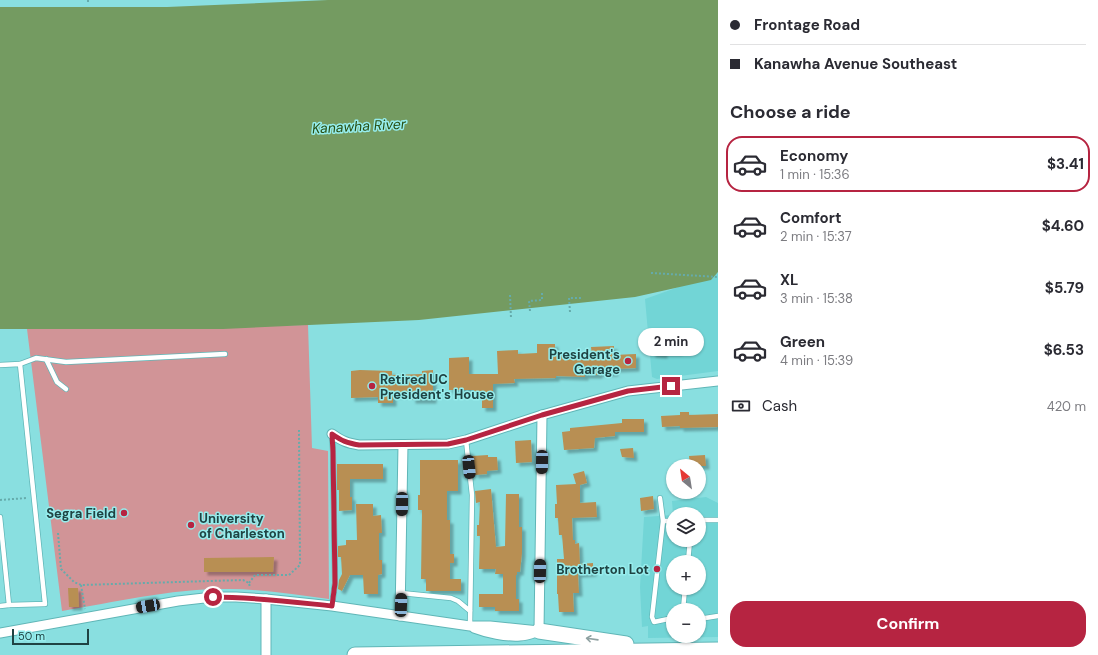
<!DOCTYPE html>
<meta charset="utf-8">
<style>
body{margin:0;font-family:"DM Sans",sans-serif;background:#f2f2f3;color:#2b2b33;height:100vh;display:flex;flex-direction:column;font-size:15px;white-space:nowrap}
*{box-sizing:border-box;margin:0}
p{font-size:13px;color:#7c7c81}
.icon{flex:none;width:22px;height:22px;fill:none;stroke:currentColor;stroke-width:2;stroke-linecap:round;stroke-linejoin:round}
.map{position:relative;flex:1;overflow:hidden}
.side{display:flex;flex-direction:column;background:#fff;width:380px}
.side>*{flex:none}
.guide{display:grid;align-content:center;height:88px;padding:0 12px;background:#fff}
.needle{width:26px;rotate:330deg}
.controls{position:absolute;left:666px;top:459px;display:grid;gap:8px}
.controls a{display:grid;place-items:center;width:40px;height:40px;border-radius:50%;background:#fff;box-shadow:0 1px 3px #0004;font-size:20px}
.scale{position:absolute;left:12px;bottom:10px;width:77px;box-sizing:border-box;padding-left:4px;border:2px solid #1f4343;border-top:0;font-size:11px;line-height:14px;white-space:nowrap;color:#1f4343;-webkit-text-stroke:3px #96eded;paint-order:stroke}
.end{position:absolute;width:18px;height:18px;margin:-9px;border:5px solid #b62441;background:#fff;box-shadow:0 0 0 2px #fff}
.from{border-radius:50%}
.bubble{position:absolute;height:28px;border-radius:14px;background:#fff;box-shadow:0 1px 3px #0004;font-size:13px;font-weight:700;line-height:28px;text-align:center}
.car{position:absolute;width:12px;height:24px;margin:-12px -6px;border-radius:5px;box-shadow:0 0 3px 1px #0007;background:linear-gradient(#222 24%,#8ab4d8 0 40%,#222 0 76%,#8ab4d8 0 86%,#222 0)}
.guide b{display:flex;align-items:center;gap:14px;height:38px;font-size:15px}
.guide b+b{border-top:1px solid #e1e1e2}
.guide i{width:10px;height:10px;background:#2b2b33}
ul{padding:0;list-style:none}
li{display:flex;align-items:center;gap:12px;height:56px;margin:0 8px 6px;padding:0 4px;border:2px solid transparent;border-radius:16px}
li div{flex:1}
li b{display:block;font-size:15px}
li em{font-style:normal;font-weight:700}
li.current{border-color:#b62441}
li>.icon{width:36px;height:36px;stroke-width:1.5}
h2{padding:0 12px;font-size:18px;line-height:48px}
.pay{display:flex;align-items:center;gap:10px;height:44px;padding:0 12px;font-size:15px}
.pay p{margin-inline-start:auto}
.action{display:flex;gap:8px;margin-top:auto;padding:8px 12px}
.action a{flex:1;height:46px;border-radius:16px;background:#b62441;color:#fff;font-size:16px;font-weight:700;line-height:46px;text-align:center}
main{display:flex;flex:1;min-height:0}
.map>svg:first-child{display:block}
</style>
<main>
<div class="map">
<svg width="718" height="655" viewBox="0 0 718 655">
<defs>
<filter id="shadow"><feDropShadow dx="3.5" dy="3.5" stdDeviation="1" flood-color="#0004"/></filter>
</defs>
<rect width="100%" height="100%" fill="#89dfe0"/>
<!-- built -->
<g fill="#72d5d6" fill-rule="evenodd">
<polygon points="718,273 718,371 657,379 652,377 645,299"/>
<path d="M706 497 718 503V637L648 638V626L642 627 640 587 644 517 673 515V540H699V514H673L672 501ZM673 562H699V588H673ZM673 610H699V636H673Z"/>
</g>
<!-- green -->
<path fill="#d19497" d="M308 325 312 448 328 451 329 599C296 595 262 589 229 589 175 588 115 602 62 611L27 329Z"/>
<!-- water -->
<polygon fill="#749b61" points="328,0 718,0 718,272 711,280 635,297 419,320 223,329 0,329 0,7 167,7"/>
<!-- building -->
<g fill="#b88f52" filter="url(#shadow)">
<polygon points="653,334 672,334 672,339 680,339 679,352 664,352 664,355 652,354"/>
<polygon points="537,344 555,344 555,354 592,356 591,347 614,346 614,355 636,354 636,368 614,369 615,373 599,373 599,375 585,375 585,377 556,376 556,378 514,379 515,383 493,384 493,408 482,408 482,391 474,391 474,390 449,390 449,358 469,357 469,374 498,374 497,351 518,350 518,354 537,353"/>
<polygon points="360,370 392,371 392,375 422,374 422,371 433,370 433,400 412,400 412,395 393,395 393,403 378,403 378,397 351,398 351,371"/>
<polygon points="680,412 689,412 689,415 718,414 718,427 680,428 680,426 662,427 661,416 680,415"/>
<polygon points="622,419 644,419 644,432 615,432 615,436 595,438 594,448 564,450 562,432 570,431 570,428 622,423"/>
<polygon points="531,440 532,462 516,463 515,441"/>
<polygon points="633,448 634,458 622,457 620,449"/>
<polygon points="488,455 488,457 497,457 498,470 487,471 487,474 475,475 474,469 473,469 472,456"/>
<polygon points="705,455 706,466 690,466 689,456"/>
<polygon points="420,460 458,460 458,491 447,491 447,520 450,520 450,554 454,554 454,563 450,563 450,579 461,579 461,591 426,591 426,579 421,579 422,510 418,510 418,495 420,495"/>
<polygon points="337,464 383,464 383,479 350,479 350,497 352,497 352,510 339,511 339,490 337,490"/>
<polygon points="584,471 587,483 580,485 580,503 596,502 597,517 572,518 573,540 575,540 575,544 579,543 580,564 593,563 593,573 578,574 579,593 573,593 574,612 559,612 558,594 557,594 557,559 564,559 562,535 559,535 558,518 555,518 555,504 557,504 556,485 576,484 573,474"/>
<polygon points="491,489 496,547 505,546 506,494 519,494 519,527 522,527 522,553 520,572 517,572 517,575 516,575 516,599 519,599 519,611 495,611 495,607 479,607 479,594 503,594 503,574 495,574 496,569 479,569 480,536 477,536 477,525 479,525 480,502 476,503 475,491"/>
<polygon points="653,496 654,509 641,511 640,498"/>
<polygon points="356,504 373,504 373,516 381,515 382,533 379,533 379,560 382,560 382,574 378,575 378,594 364,594 363,575 350,575 342,591 338,589 339,580 342,574 341,557 338,557 338,546 346,545 346,540 357,540"/>
<polygon points="274,557 273,572 204,572 204,558"/>
<polygon points="68,588 78,588 79,607 69,607"/>
</g>
<g fill="none" stroke-linecap="round" stroke-linejoin="round">
<!-- service casing -->
<g stroke="#60b6b7" stroke-width="6">
<g id="service">
<polyline points="46,359 57,382 66,389"/>
<polyline points="20,364 36,358 66,362 225,354"/>
<polyline points="0,365 20,364 45,604 9,605 0,606"/>
<polyline points="332,434 333,452 335,583 332,606"/>
<polyline points="466,440 472,495 470,626"/>
<polyline points="660,498 663,521 652,617 654,622 673,618"/>
<polyline points="0,517 9,605"/>
<polyline points="699,520 718,520"/>
<polyline points="663,521 673,521"/>
<polyline points="688,562 690,540"/>
<polyline points="401,593 451,598 458,601 470,611"/>
<polyline points="683,610 685,588"/>
<polyline points="699,619 718,616"/>
</g>
</g>
<!-- minor casing -->
<g stroke="#60b6b7" stroke-width="11">
<g id="minor">
<path d="M332 434C342 441 347 443 359 445L448 444 466 440 542 415 628 391 718 381"/>
<polyline points="266,599 266,655"/>
<polyline points="400,616 403,445"/>
<path d="M474 628C487 633 506 637 520 636 525 636 531 634 536 632"/>
<polyline points="539,631 542,415"/>
<polyline points="0,633 178,601 213,597 236,597 266,599 332,606 470,626 490,626 539,631"/>
</g>
</g>
<!-- primary casing -->
<g stroke="#60b6b7" stroke-width="17">
<g id="primary">
<polyline points="539,631 626,644"/>
<polyline points="355,655 718,650"/>
</g>
</g>
<!-- path -->
<g stroke="#65abab" stroke-width="2" stroke-dasharray="2 2" stroke-linecap="butt">
<polyline points="88,0 88,3"/>
<polyline points="651,273 718,277"/>
<polyline points="510,295 511,318"/>
<polyline points="530,311 529,301 542,300 542,293"/>
<polyline points="570,312 569,298 582,298"/>
<polyline points="0,500 27,498"/>
<polyline points="58,533 61,569 74,582 81,585 243,580 249,583 250,588"/>
<polyline points="249,583 255,575 289,575 300,565 299,430"/>
<polyline points="81,585 85,609"/>
</g>
<!-- service -->
<use href="#service" stroke="#fff" stroke-width="4.5"/>
<!-- minor -->
<use href="#minor" stroke="#fff" stroke-width="9"/>
<!-- primary -->
<use href="#primary" stroke="#fff" stroke-width="15"/>
</g>
<!-- one-way arrows -->
<defs><path id="oneway-shaft" d="M-6 0H5M1.5-3L5.5 0L1.5 3" fill="none" stroke-width="1.6" stroke-linecap="round" stroke-linejoin="round"/></defs>
<use stroke="#8fa1a1" href="#oneway-shaft" transform="translate(592 639) rotate(-172)"/>
<g fill="none" stroke-linecap="round" stroke-linejoin="round">
<!-- route -->
<path stroke="#b62441" stroke-width="5" d="M213 597C253 597 293 602 332 606L335 583 333 452 332 434C342 441 347 443 359 445L448 444 466 440 542 415 628 391 671 386"/>
</g>
<!-- markers -->
<g fill="#b62441" stroke="#96eded" stroke-width="1.5">
<circle cx="628" cy="361" r="4"/>
<circle cx="372" cy="386" r="4"/>
<circle cx="124" cy="513" r="4"/>
<circle cx="191" cy="525" r="4"/>
<circle cx="657" cy="569" r="4"/>
</g>
<g text-anchor="middle" stroke-width="3" stroke-linejoin="round" paint-order="stroke">
<!-- poi labels -->
<g font-size="13" font-weight="bold" fill="#1f4343" stroke="#96eded" text-anchor="end">
<text x="620" y="359">President's<tspan x="620" dy="15">Garage</tspan></text>
<text x="380" y="384" text-anchor="start">Retired UC<tspan x="380" dy="15">President's House</tspan></text>
<text x="116" y="518">Segra Field</text>
<text x="199" y="523" text-anchor="start">University<tspan x="199" dy="15">of Charleston</tspan></text>
<text x="649" y="574">Brotherton Lot</text>
</g>
<!-- water labels -->
<g font-size="14" font-style="italic" fill="#274d10" stroke="#96eded">
<text transform="translate(359 126) rotate(-3)" y="5">Kanawha River</text>
</g>
</g>
</svg>
<div class="controls">
<a><svg class="needle" viewBox="-14 -14 28 28"><path d="M0-13l5 13h-10z" fill="#e53935"/><path d="M0 13l5-13h-10z" fill="#7c7c81"/></svg></a>
<a><svg class="icon" aria-label="layers" viewBox="0 0 24 24"><path d="M12 4l9 5-9 5-9-5zM3 14l9 5 9-5"/></svg></a>
<a>+</a>
<a>−</a>
</div>
<div class="scale">50 m</div>
<i class="end from" style="left:213px;top:597px"></i>
<i class="end" style="left:671px;top:386px"></i>
<div class="bubble" style="left:638px;top:328px;width:66px">2 min</div>
<i class="car" style="left:542px;top:462px;rotate:181deg"></i>
<i class="car" style="left:469px;top:467px;rotate:174deg"></i>
<i class="car" style="left:402px;top:504px;rotate:181deg"></i>
<i class="car" style="left:540px;top:571px;rotate:1deg"></i>
<i class="car" style="left:401px;top:605px;rotate:2deg"></i>
<i class="car" style="left:148px;top:606px;rotate:260deg"></i>
</div>
<section class="side">
<div class="guide">
<b><i class="from"></i>Frontage Road</b>
<b><i></i>Kanawha Avenue Southeast</b>
</div>
<h2>Choose a ride</h2>
<ul>
<li class="current"><svg class="icon" aria-label="car" viewBox="0 0 24 24"><path d="M5 17H2v-5l4-1 3-4h7l3 4 3 1v5h-3M9 17h6M6 11h13"/><circle cx="7" cy="17" r="2"/><circle cx="17" cy="17" r="2"/></svg><div><b>Economy</b><p>1 min · 15:36</p></div><em>$3.41</em></li>
<li><svg class="icon" aria-label="car" viewBox="0 0 24 24"><path d="M5 17H2v-5l4-1 3-4h7l3 4 3 1v5h-3M9 17h6M6 11h13"/><circle cx="7" cy="17" r="2"/><circle cx="17" cy="17" r="2"/></svg><div><b>Comfort</b><p>2 min · 15:37</p></div><em>$4.60</em></li>
<li><svg class="icon" aria-label="car" viewBox="0 0 24 24"><path d="M5 17H2v-5l4-1 3-4h7l3 4 3 1v5h-3M9 17h6M6 11h13"/><circle cx="7" cy="17" r="2"/><circle cx="17" cy="17" r="2"/></svg><div><b>XL</b><p>3 min · 15:38</p></div><em>$5.79</em></li>
<li><svg class="icon" aria-label="car" viewBox="0 0 24 24"><path d="M5 17H2v-5l4-1 3-4h7l3 4 3 1v5h-3M9 17h6M6 11h13"/><circle cx="7" cy="17" r="2"/><circle cx="17" cy="17" r="2"/></svg><div><b>Green</b><p>4 min · 15:39</p></div><em>$6.53</em></li>
</ul>
<div class="pay"><svg class="icon" aria-label="cash" viewBox="0 0 24 24"><path d="M3 7h18v10H3z"/><circle cx="12" cy="12" r="2"/></svg>Cash<p>420 m</p></div>
<div class="action"><a>Confirm</a></div>
</section>
</main>
